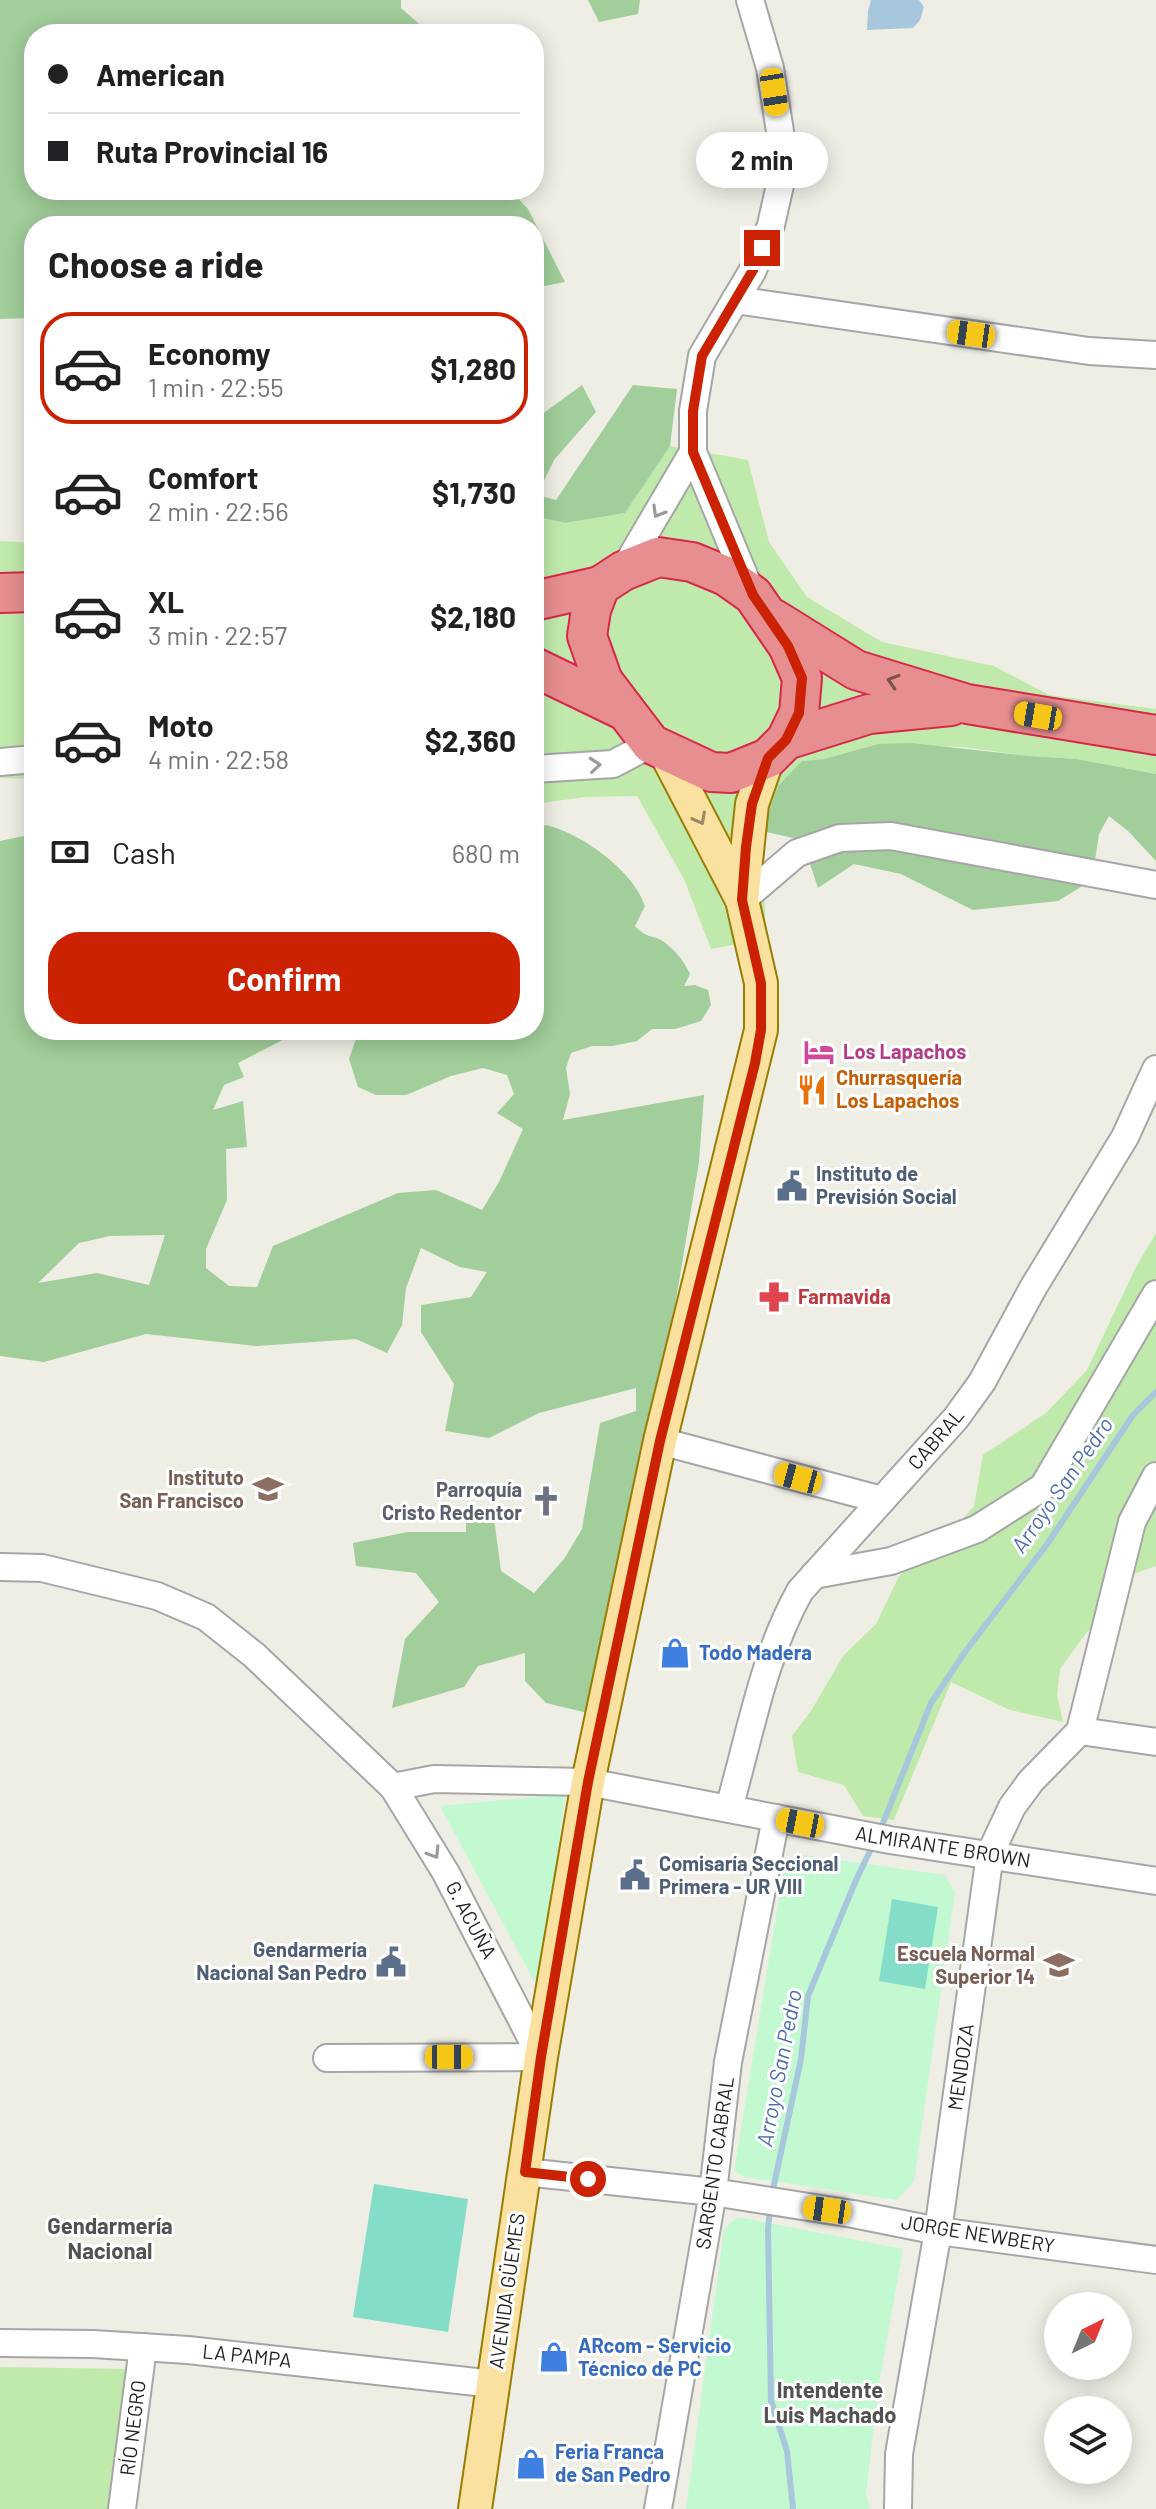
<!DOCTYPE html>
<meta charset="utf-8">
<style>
body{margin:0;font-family:Barlow,sans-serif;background:#f2f2f2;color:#202124;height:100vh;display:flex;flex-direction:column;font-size:30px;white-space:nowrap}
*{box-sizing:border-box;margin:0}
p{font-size:26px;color:#757577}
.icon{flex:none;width:44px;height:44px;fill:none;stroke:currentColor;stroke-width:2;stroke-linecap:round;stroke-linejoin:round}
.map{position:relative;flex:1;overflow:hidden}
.drawer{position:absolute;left:24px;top:216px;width:520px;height:824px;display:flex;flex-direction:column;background:#fff;border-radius:32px;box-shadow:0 4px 20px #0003}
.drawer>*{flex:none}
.hud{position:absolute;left:24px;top:24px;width:520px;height:176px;border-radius:32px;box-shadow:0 4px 20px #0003;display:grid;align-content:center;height:176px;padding:0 24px;background:#fff}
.needle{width:52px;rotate:43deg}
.tools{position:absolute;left:1044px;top:2292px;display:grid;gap:16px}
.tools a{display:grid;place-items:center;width:88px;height:88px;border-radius:50%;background:#fff;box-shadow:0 4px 20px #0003;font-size:40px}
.end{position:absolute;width:36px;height:36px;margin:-18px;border:10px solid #ca2203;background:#fff;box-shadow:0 0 0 4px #fff}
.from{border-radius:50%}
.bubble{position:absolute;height:56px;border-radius:28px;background:#fff;box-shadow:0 4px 20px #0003;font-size:26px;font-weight:700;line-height:56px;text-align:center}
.car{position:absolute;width:24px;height:48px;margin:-24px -12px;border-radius:10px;box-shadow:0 0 6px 2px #0007;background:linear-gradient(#f5c518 24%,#345 0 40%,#f5c518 0 76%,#345 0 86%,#f5c518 0)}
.hud b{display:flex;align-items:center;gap:28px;height:76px;font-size:30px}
.hud b+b{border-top:2px solid #e0e0e0}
.hud i{width:20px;height:20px;background:#202124}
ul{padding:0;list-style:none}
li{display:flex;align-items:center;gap:24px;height:112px;margin:0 16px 12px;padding:0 8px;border:4px solid transparent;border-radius:32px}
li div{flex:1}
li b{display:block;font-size:30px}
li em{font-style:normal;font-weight:700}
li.on{border-color:#ca2203}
li>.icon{width:72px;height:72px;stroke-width:1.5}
h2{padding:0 24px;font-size:36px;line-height:96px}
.pay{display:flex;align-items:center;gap:20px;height:88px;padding:0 24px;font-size:30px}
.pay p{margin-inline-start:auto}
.button{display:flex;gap:16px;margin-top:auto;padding:16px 24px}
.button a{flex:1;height:92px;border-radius:32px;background:#ca2203;color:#fff;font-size:32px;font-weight:700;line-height:92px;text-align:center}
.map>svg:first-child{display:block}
</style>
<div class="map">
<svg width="1156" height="2509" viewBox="0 0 1156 2509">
<rect width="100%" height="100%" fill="#efeee5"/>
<!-- grass -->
<g fill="#c0e9ac">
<polygon points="670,446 748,460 769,542 807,597 882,642 994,666 1049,695 1156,709 1156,774 1077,759 1029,756 962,747 878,744 824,759 802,761 762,831 766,939 711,949 684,879 637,796 585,797 534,804 534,516 565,523 625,513"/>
<polygon points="0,541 34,543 34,779 0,778"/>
<polygon points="1156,1233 1156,1566 1128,1576 1118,1604 1087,1632 1060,1669 1057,1695 1063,1722 1010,1710 951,1682 894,1820 863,1816 844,1785 798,1772 792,1736 811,1711 843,1656 876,1624 899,1576 942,1542 974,1506 983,1455 1046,1413 1087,1370 1137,1265"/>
<polygon points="0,2367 131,2369 111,2509 0,2509"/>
</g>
<!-- forest -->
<g fill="#a1ce9a" fill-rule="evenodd">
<polygon points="0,0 401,0 401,8 431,34 34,34 34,190 510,190 528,209 565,282 534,288 534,226 34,226 34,318 0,319"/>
<polygon points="588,0 640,0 638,14 599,22"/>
<polygon points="582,385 596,412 554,460 537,495 556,500 633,385 677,389 670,446 625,513 565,523 534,516 534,420"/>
<polygon points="911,743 1029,756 1077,759 1156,774 1156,861 1128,831 1109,816 1099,834 1092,880 1058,901 973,910 901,874 854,864 818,888 802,840 762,831 778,786 802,761 824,759 878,744"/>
<path d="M545 825C580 832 634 871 645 906L635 926C648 940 653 934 664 942 676 951 684 961 690 974L684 986 695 985 708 990 711 1005 701 1021 675 1029H652L637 1041 613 1046H592L571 1053 566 1068 570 1094 563 1120 704 1095 699 1162 669 1342 588 1713 546 1703 525 1681V1653L478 1666 464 1687 392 1708 405 1639 439 1602 416 1573 356 1566 353 1543 408 1532H466V1505L493 1511 501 1571 534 1593 564 1559 582 1529 600 1423 636 1411V1388L539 1413 489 1438 445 1431 454 1384 421 1332V1305L471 1297 487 1272 460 1267 421 1248 406 1288 402 1325 387 1353 356 1339 257 1346 146 1334 44 1362 0 1356V841L34 834V1030H336L321 1036 298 1032 238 1063 244 1077 224 1085 213 1110 243 1101 247 1147 226 1149 227 1200 206 1249V1268L229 1286 257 1287 273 1246 398 1193 436 1190 482 1210 499 1182 523 1129 497 1113 514 1094 507 1075 483 1068 451 1076 406 1095H376L358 1087 349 1059 359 1030H534V840ZM165 1235 149 1285 97 1273 38 1283 79 1243 110 1236Z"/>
</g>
<!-- park -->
<g fill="#c3f9d0">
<polygon points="565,1794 542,1973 534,1981 440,1806"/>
<polygon points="796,1854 945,1875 955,1892 914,2181 897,2200 745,2177 734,2171 784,1868"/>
<polygon points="738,2217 903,2249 878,2390 866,2494 870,2509 686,2509 724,2229"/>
</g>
<!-- pitch -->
<g fill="#84ddc9">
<polygon points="892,1899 938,1907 925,1989 879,1981"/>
<polygon points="374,2184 468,2199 448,2332 353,2317"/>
</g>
<!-- water -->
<polygon fill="#a6c7dc" points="871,0 919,0 924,7 920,20 913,28 867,30 868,11"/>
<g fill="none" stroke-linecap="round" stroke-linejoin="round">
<!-- stream -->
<g stroke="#a6c7dc" stroke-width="6">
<polyline points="879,1833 931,1703 965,1652 1048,1543 1133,1415 1156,1392"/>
<polyline points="772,2194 801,2059 808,1996 856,1880 874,1843"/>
<polyline points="770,2209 768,2229 771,2401 787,2451 793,2509"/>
</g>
<!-- minor casing -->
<g stroke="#a6a6a6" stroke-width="30">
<g id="minor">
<polyline points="750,0 770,68 785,163 771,225 753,270 702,356 693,411 693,452 751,592"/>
<polyline points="735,300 1089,351 1156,355"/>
<polyline points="623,571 693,452"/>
<polyline points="0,762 34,759"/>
<polyline points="534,769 613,764 651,744"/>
<polyline points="742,900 797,853 840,838 891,836 1156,885"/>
<polyline points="660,1441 882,1500"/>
<polyline points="0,1567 42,1568 157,1596 206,1617 254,1655 393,1787 446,1873 541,2057 327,2058"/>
<polyline points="814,1575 891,1561 977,1529 1043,1487 1156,1294"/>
<polyline points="1080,1731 1132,1522 1156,1476"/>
<polyline points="393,1787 434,1779 588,1782 890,1840 1156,1881"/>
<path d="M729 1808C750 1735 763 1657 800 1591L956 1418 982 1382 1033 1288 1125 1137 1156 1069"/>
<polyline points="525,2172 713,2192 853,2214 938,2231 1156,2260"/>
<polyline points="0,2343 93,2344 188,2350 494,2384"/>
<polyline points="122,2509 143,2347"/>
<polyline points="658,2509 713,2192 728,2062 776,1818"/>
<polyline points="898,2509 899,2454 938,2231 990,1854 1012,1807 1031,1781 1080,1731 1156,1742"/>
</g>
</g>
<!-- major casing -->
<g stroke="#977d02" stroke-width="36">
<g id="major">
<polyline points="742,900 752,804 768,758"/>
<polyline points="475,2509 541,2057 588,1782 660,1441 761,1030 761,983 742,900 664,750"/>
</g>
</g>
<!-- highway casing -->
<g stroke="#d82748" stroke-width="42">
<g id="highway">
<polygon points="658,557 692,562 726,576 753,595 788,646 802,678 799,713 786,740 768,758 731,773 711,772 651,744 603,681 587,636 591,610 600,586 623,571"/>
<polyline points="0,593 34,592"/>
<polyline points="534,601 600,586"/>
<polyline points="774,619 856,670 967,704 1156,735"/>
<polyline points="534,667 623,710"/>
<polyline points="786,740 869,714 951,706"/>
</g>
</g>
<!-- minor -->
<use href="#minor" stroke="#fff" stroke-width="26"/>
<!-- major -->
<use href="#major" stroke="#fae19f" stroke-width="32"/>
<!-- highway -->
<use href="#highway" stroke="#e68e90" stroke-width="38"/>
</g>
<!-- one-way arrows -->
<defs><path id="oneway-chevron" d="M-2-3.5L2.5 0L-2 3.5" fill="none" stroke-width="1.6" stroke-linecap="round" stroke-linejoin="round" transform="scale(2)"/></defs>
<g stroke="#9a9a9a">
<use href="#oneway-chevron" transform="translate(658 512) rotate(120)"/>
<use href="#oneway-chevron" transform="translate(595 765) rotate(-5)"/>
<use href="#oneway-chevron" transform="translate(434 1853) rotate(58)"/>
</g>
<use stroke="#795152" href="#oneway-chevron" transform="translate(893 681) rotate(-163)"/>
<use stroke="#978a65" href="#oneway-chevron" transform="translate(700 819) rotate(62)"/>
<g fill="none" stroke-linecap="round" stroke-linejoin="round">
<!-- route -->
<polyline stroke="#ca2203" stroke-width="10" points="588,2179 525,2172 541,2057 588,1782 660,1441 755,1063 761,1030 761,983 742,900 746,847 752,804 768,758 786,740 799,713 802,678 788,646 753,595 693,452 693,411 702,356 753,270 762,248"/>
</g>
<!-- icons -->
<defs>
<g id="hotel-bare" transform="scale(2.4)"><path d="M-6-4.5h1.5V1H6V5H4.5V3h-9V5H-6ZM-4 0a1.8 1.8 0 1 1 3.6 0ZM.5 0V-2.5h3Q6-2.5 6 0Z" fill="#d1479c" stroke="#fff" stroke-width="2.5" paint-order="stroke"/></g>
<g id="restaurant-bare" transform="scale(2.4)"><path d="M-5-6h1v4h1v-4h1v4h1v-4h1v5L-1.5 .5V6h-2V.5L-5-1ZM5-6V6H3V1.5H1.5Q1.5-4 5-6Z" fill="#e8710a" stroke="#fff" stroke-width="2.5" paint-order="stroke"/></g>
<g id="civic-bare" transform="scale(2.4)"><path d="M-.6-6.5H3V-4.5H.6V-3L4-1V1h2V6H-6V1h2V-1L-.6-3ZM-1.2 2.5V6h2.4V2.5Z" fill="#5c6f8a" stroke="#fff" stroke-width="2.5" paint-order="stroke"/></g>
<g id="pharmacy-bare" transform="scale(2.4)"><path d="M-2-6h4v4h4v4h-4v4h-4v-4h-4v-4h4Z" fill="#e0444e" stroke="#fff" stroke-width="2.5" paint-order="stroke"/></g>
<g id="school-bare" transform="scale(2.4)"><path d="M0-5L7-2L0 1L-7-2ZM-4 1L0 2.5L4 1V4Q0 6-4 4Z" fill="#8d6e63" stroke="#fff" stroke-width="2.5" paint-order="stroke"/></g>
<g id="church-bare" transform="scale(2.4)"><path d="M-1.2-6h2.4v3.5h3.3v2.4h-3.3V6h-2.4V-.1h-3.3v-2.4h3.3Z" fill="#6b7280" stroke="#fff" stroke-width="2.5" paint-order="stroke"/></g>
<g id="shop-bare" transform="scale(2.4)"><path d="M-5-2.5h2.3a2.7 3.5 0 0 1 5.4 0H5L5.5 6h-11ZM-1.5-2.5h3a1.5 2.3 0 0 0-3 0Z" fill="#3f7fe0" stroke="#fff" stroke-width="2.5" paint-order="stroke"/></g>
</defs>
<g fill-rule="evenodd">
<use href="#hotel-bare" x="819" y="1052"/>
<use href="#restaurant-bare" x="812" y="1090"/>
<use href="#civic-bare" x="792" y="1186"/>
<use href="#pharmacy-bare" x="774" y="1297"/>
<use href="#school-bare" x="268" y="1489"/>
<use href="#church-bare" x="546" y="1501"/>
<use href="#shop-bare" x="675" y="1653"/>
<use href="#civic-bare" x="635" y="1875"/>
<use href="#civic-bare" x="391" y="1962"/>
<use href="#school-bare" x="1059" y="1965"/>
<use href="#shop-bare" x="554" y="2357"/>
<use href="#shop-bare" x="531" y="2464"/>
</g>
<g text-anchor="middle" stroke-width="6" stroke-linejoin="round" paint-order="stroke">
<!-- hotel labels -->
<g font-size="20" font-weight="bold" fill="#b23c85" stroke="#fff" text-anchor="start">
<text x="843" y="1059">Los Lapachos</text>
</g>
<!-- food labels -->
<g font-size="20" font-weight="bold" fill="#c56008" stroke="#fff" text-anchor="start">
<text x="836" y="1085">Churrasquería<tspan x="836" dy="23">Los Lapachos</tspan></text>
</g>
<!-- service labels -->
<g font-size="20" font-weight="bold" fill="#4e5e75" stroke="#fff" text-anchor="start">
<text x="816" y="1181">Instituto de<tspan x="816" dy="23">Previsión Social</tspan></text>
<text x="659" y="1871">Comisaría Seccional<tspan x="659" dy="23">Primera - UR VIII</tspan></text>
<text x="367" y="1957" text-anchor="end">Gendarmería<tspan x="367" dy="23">Nacional San Pedro</tspan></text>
</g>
<!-- health labels -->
<g font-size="20" font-weight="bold" fill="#be3a42" stroke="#fff" text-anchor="start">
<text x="798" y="1304">Farmavida</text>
</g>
<!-- street labels -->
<g font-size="20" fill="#1f1f1f" stroke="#fff">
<text transform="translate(936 1439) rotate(-49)" y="7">CABRAL</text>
<text transform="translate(943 1847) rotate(9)" y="7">ALMIRANTE BROWN</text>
<text transform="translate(471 1920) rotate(62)" y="7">G. ACUÑA</text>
<text transform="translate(961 2067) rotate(-82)" y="7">MENDOZA</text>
<text transform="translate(715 2163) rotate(-82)" y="7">SARGENTO CABRAL</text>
<text transform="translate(978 2234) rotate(9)" y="7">JORGE NEWBERY</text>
<text transform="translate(507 2291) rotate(-82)" y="7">AVENIDA GÜEMES</text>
<text transform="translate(247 2356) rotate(6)" y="7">LA PAMPA</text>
<text transform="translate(133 2428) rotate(-83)" y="7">RÍO NEGRO</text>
</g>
<!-- education labels -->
<g font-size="20" font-weight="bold" fill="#785e54" stroke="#fff" text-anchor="end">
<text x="244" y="1485">Instituto<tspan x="244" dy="23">San Francisco</tspan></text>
<text x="1035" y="1961">Escuela Normal<tspan x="1035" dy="23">Superior 14</tspan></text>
</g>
<!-- worship labels -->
<g font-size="20" font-weight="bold" fill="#5b616d" stroke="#fff" text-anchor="end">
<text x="522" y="1497">Parroquía<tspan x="522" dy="23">Cristo Redentor</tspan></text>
</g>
<!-- shop labels -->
<g font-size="20" font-weight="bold" fill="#366cbe" stroke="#fff" text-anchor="start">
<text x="699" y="1660">Todo Madera</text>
<text x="578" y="2353">ARcom - Servicio<tspan x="578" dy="23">Técnico de PC</tspan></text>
<text x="555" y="2459">Feria Franca<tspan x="555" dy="23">de San Pedro</tspan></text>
</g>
<!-- water labels -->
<g font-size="22" font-style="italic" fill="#4c6dad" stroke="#fff">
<text transform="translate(1062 1485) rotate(-55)" y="8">Arroyo San Pedro</text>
<text transform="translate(779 2068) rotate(-79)" y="8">Arroyo San Pedro</text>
</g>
<!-- neighbourhood labels -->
<g font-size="22" font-weight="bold" fill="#525252" stroke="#fff">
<text x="110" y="2234">Gendarmería<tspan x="110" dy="25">Nacional</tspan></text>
<text x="830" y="2398">Intendente<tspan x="830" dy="25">Luis Machado</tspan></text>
</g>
</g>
</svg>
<div class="tools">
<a><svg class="needle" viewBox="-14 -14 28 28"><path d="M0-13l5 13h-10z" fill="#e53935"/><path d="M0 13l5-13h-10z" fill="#757577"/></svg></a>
<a><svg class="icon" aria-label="layers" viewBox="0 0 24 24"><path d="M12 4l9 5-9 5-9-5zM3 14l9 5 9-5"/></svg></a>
</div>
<i class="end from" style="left:588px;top:2179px"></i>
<i class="end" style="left:762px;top:248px"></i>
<div class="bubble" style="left:696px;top:132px;width:132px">2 min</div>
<i class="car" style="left:774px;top:92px;rotate:171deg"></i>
<i class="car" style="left:971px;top:334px;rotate:278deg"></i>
<i class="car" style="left:1038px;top:716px;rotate:280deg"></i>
<i class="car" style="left:798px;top:1478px;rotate:285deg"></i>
<i class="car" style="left:800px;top:1823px;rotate:281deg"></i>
<i class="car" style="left:449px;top:2057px;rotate:90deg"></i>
<i class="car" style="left:827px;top:2210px;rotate:278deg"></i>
<div class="hud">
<b><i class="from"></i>American</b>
<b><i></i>Ruta Provincial 16</b>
</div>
<section class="drawer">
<h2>Choose a ride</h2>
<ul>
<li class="on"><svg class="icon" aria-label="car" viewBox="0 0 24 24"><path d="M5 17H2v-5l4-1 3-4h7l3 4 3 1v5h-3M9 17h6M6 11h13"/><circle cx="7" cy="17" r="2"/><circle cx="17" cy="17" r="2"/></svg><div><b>Economy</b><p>1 min · 22:55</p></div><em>$1,280</em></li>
<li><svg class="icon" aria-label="car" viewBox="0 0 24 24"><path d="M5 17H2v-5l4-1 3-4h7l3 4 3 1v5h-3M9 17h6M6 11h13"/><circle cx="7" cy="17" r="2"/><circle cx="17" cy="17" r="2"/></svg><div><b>Comfort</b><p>2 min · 22:56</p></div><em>$1,730</em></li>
<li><svg class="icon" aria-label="car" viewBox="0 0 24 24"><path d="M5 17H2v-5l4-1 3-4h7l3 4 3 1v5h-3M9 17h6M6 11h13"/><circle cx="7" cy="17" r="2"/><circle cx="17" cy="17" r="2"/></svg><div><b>XL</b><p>3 min · 22:57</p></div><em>$2,180</em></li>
<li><svg class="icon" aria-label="car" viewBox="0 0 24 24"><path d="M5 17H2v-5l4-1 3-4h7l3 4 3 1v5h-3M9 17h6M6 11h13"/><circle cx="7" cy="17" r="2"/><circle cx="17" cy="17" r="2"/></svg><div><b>Moto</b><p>4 min · 22:58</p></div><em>$2,360</em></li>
</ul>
<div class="pay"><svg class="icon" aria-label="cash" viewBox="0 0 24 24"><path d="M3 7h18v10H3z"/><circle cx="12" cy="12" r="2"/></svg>Cash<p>680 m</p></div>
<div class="button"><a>Confirm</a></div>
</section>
</div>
